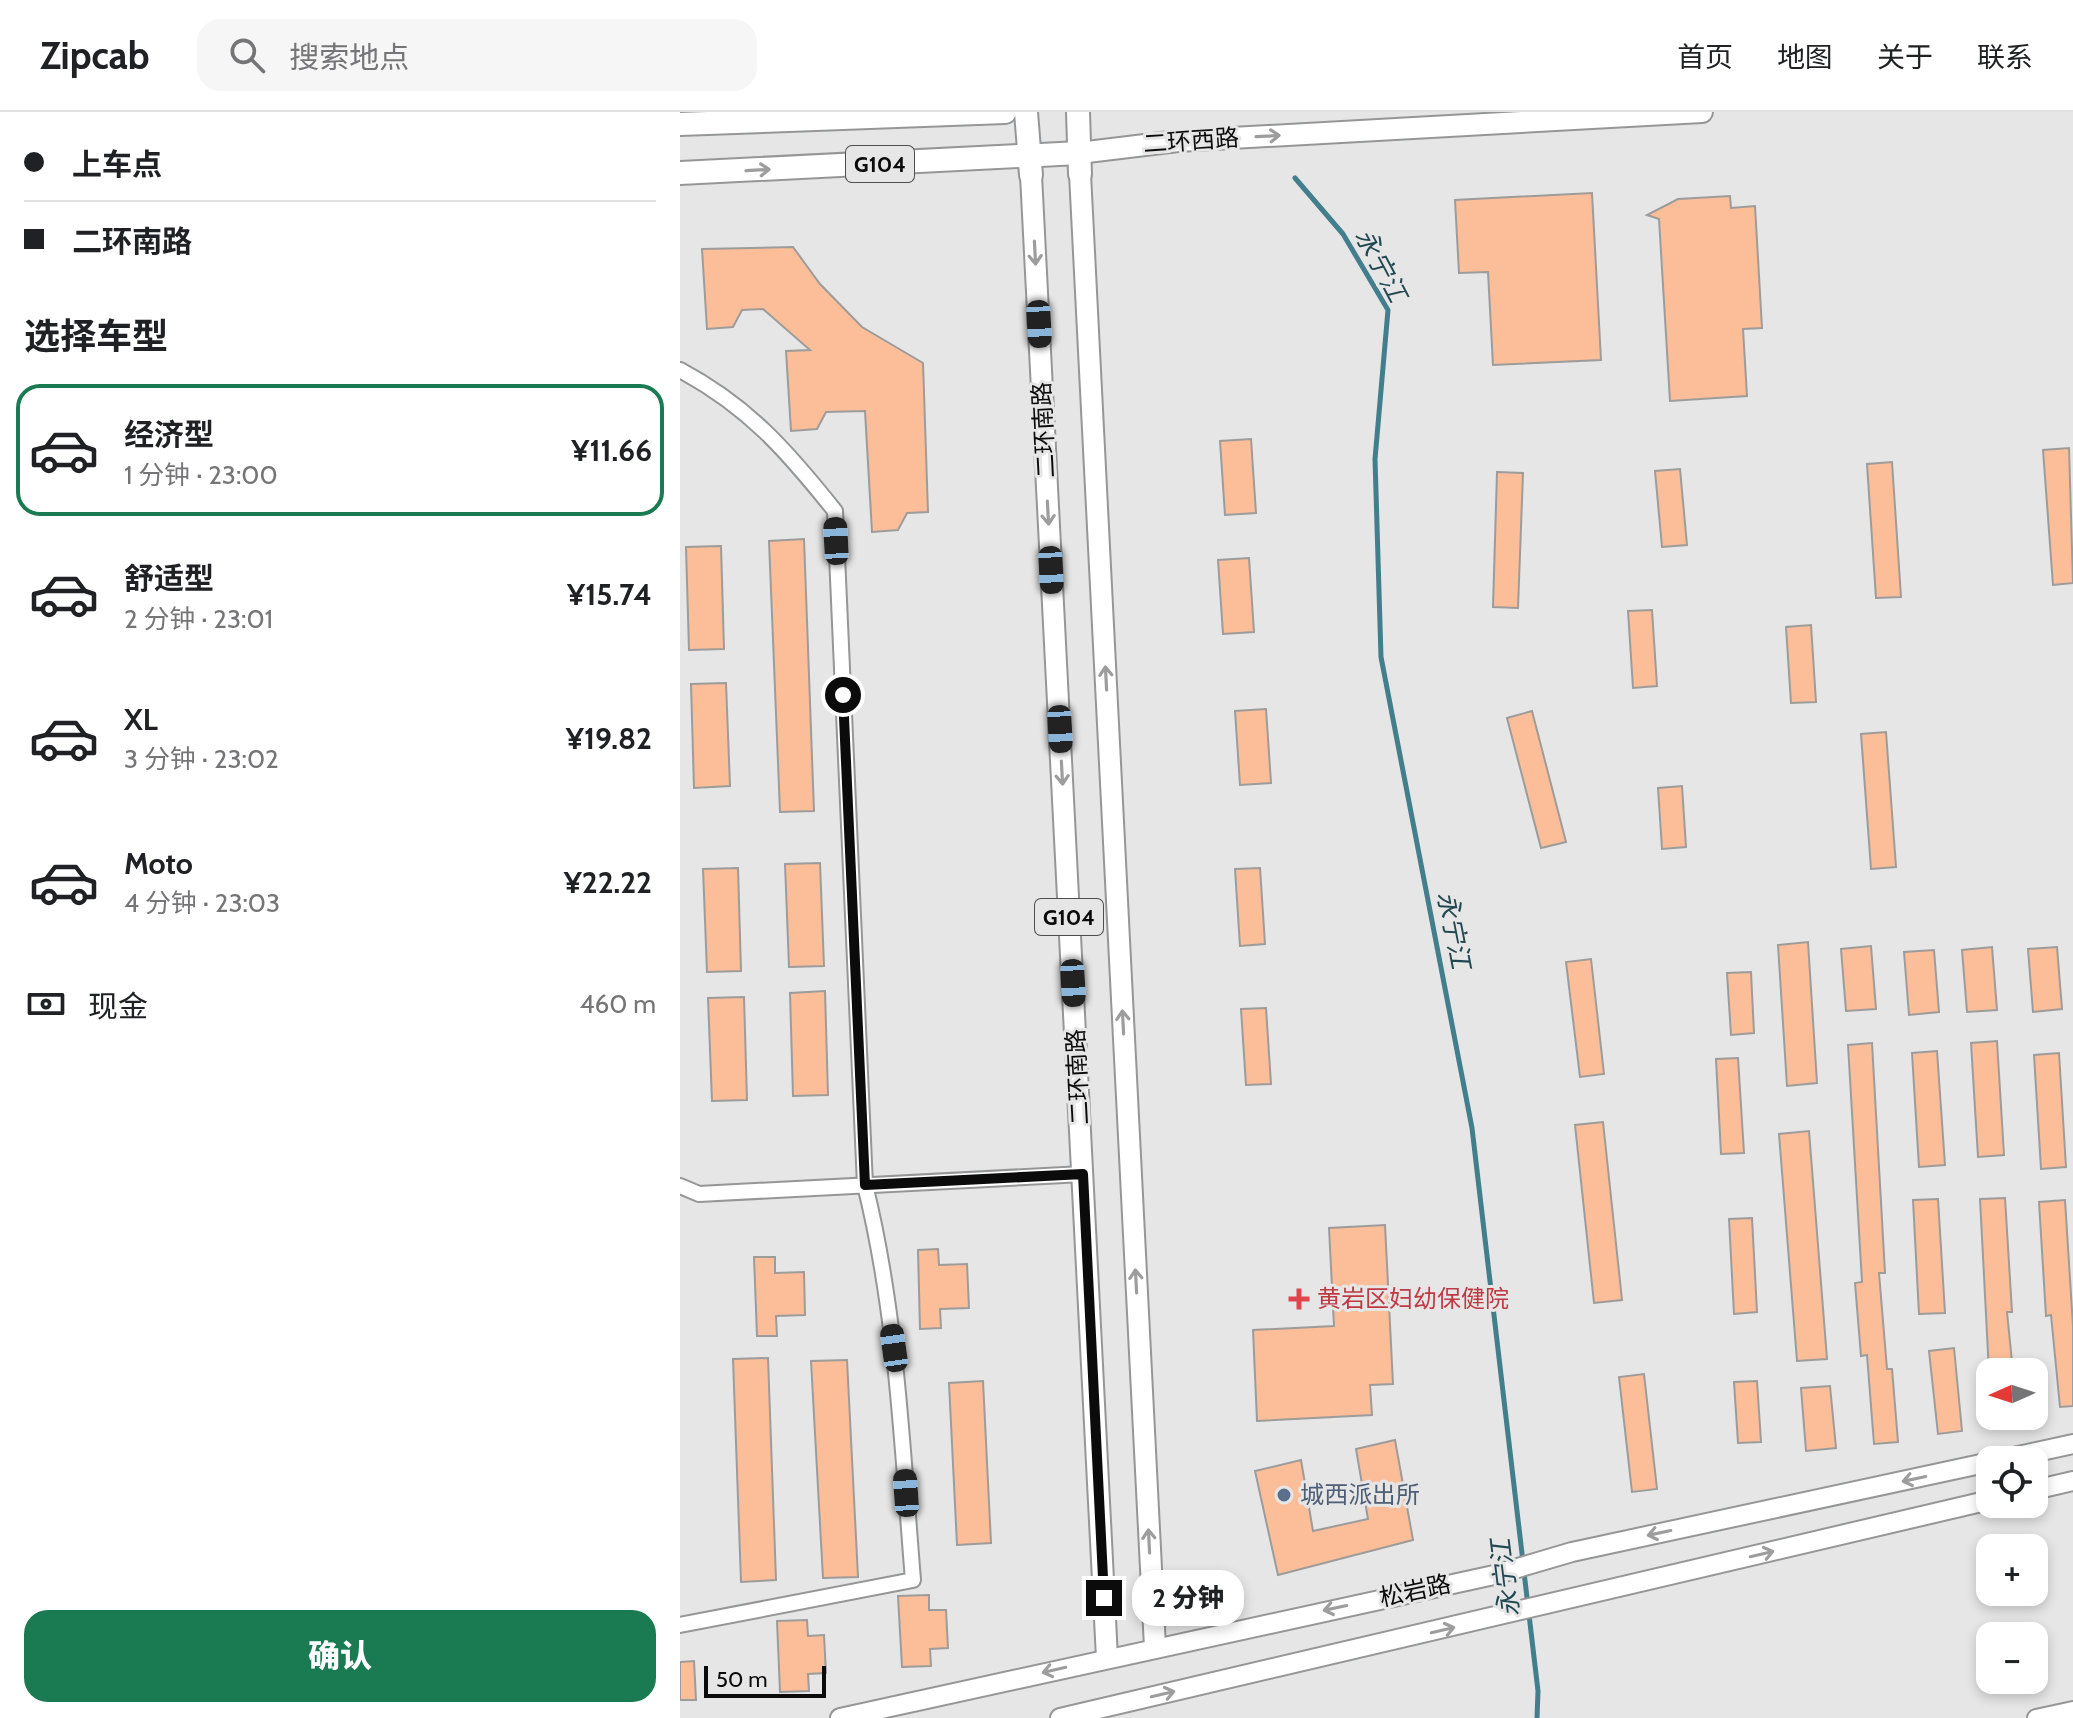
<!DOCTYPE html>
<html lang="zh">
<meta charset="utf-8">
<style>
body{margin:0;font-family:Cabin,"Noto Sans SC",sans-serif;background:#f6f6f6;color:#202124;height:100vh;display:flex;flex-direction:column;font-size:30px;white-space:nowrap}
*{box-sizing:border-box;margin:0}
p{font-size:26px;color:#757577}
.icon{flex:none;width:44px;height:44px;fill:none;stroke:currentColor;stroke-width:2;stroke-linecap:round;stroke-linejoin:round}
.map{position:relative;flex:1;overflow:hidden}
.details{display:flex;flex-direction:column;background:#fff;width:680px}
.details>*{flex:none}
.guide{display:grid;align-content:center;height:176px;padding:0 24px;background:#fff}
.needle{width:52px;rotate:267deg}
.tools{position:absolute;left:1296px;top:1246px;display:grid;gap:16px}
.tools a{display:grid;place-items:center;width:72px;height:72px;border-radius:16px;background:#fff;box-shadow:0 4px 12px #0003;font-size:40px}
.scale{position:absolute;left:24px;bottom:20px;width:122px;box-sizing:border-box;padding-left:8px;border:4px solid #0b0b0c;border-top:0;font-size:22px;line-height:28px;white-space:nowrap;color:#0b0b0c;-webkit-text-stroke:6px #e6e6e7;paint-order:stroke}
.end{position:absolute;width:36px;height:36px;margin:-18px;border:10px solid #0b0b0c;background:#fff;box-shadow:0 0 0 4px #fff}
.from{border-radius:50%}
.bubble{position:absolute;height:56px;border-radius:24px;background:#fff;box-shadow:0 4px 12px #0003;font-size:26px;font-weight:800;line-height:56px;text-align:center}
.car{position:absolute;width:24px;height:48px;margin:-24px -12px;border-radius:10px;box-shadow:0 0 6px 2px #0007;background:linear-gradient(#222 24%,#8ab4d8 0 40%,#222 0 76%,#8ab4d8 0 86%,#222 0)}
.guide b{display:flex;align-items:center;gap:28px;height:76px;font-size:30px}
.guide b+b{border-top:2px solid #e0e0e0}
.guide i{width:20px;height:20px;background:#202124}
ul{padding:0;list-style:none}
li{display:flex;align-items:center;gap:24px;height:132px;margin:0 16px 12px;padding:0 8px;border:4px solid transparent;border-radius:24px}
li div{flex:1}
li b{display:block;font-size:30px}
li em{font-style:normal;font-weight:800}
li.selected{border-color:#1a7a51}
li>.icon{width:72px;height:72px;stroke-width:1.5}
h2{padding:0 24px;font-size:36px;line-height:96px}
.pay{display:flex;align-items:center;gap:20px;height:88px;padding:0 24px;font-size:30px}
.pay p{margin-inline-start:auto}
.primary-button{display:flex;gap:16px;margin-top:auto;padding:16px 24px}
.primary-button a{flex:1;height:92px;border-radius:24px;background:#1a7a51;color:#fff;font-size:32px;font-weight:800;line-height:92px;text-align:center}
header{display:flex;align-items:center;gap:48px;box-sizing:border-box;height:112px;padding:0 40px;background:#fff;border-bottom:2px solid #e0e0e0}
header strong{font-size:38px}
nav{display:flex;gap:44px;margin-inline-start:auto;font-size:28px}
.search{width:560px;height:72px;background:#f6f6f6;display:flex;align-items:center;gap:20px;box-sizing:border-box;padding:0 28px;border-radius:24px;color:#757577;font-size:30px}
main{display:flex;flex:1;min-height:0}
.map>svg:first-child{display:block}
</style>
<header>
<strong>Zipcab</strong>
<div class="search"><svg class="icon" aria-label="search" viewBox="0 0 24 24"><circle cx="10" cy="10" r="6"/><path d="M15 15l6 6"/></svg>搜索地点</div>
<nav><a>首页</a><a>地图</a><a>关于</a><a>联系</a></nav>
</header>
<main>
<section class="details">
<div class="guide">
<b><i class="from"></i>上车点</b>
<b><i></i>二环南路</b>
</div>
<h2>选择车型</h2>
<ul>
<li class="selected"><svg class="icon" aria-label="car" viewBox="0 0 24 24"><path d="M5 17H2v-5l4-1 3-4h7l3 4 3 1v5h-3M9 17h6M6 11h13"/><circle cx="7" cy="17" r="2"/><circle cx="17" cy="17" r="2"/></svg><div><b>经济型</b><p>1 分钟 · 23:00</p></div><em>¥11.66</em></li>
<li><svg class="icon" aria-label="car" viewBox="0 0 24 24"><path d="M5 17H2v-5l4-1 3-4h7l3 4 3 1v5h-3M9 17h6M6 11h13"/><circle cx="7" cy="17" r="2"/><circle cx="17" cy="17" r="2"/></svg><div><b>舒适型</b><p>2 分钟 · 23:01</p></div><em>¥15.74</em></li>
<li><svg class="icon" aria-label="car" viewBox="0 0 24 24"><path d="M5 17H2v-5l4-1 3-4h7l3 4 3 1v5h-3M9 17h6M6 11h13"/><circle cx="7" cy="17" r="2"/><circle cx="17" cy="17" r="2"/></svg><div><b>XL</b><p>3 分钟 · 23:02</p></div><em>¥19.82</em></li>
<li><svg class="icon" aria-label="car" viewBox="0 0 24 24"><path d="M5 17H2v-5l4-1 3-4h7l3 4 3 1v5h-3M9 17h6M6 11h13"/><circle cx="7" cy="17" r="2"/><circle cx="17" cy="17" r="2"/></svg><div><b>Moto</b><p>4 分钟 · 23:03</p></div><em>¥22.22</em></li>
</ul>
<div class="pay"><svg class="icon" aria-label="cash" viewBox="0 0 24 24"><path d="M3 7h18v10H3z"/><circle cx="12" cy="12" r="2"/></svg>现金<p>460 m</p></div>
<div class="primary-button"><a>确认</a></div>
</section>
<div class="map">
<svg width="1393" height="1606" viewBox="0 0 1393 1606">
<rect width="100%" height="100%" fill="#e6e6e7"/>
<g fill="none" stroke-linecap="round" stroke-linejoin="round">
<!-- stream -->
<g stroke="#427e8b" stroke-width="5">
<polyline points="615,66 663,122 708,198 695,347 701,545 792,1016 843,1450"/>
<polyline points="844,1460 858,1579 857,1606"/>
</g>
</g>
<!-- building -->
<g fill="#fcbe99" stroke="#9d9c9b" stroke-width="2">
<polygon points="912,81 921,248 813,253 808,160 779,161 775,88"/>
<polygon points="1050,84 1051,96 1075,94 1082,216 1063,217 1067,284 990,289 979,107 967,103 998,87"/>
<polygon points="113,135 140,172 182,215 243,251 248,400 227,401 218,418 192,420 185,299 146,300 137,317 111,319 106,239 130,238 83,197 62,198 53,215 27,217 22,137"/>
<polygon points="571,327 576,401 545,403 540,329"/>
<polygon points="1389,336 1393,471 1373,473 1363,338"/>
<polygon points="1212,350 1221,485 1196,486 1187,352"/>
<polygon points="1000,357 1007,433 982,435 975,359"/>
<polygon points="817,360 843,361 838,496 813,495"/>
<polygon points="124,427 134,699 100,700 89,429"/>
<polygon points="41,434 44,537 9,538 6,435"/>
<polygon points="569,446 574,520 543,522 538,448"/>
<polygon points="972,498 977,574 953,576 948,499"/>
<polygon points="1131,513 1136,590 1111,591 1106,515"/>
<polygon points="46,571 50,674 14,676 11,572"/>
<polygon points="586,597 591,671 560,673 555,599"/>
<polygon points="852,599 886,730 861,736 827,606"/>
<polygon points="1206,620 1216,755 1191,757 1181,622"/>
<polygon points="1002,674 1006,735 982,737 978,676"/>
<polygon points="140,751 144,854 109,855 105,752"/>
<polygon points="58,756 61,859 27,860 23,757"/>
<polygon points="580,756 585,832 560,834 555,757"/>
<polygon points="1128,830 1137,971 1107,974 1098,833"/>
<polygon points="1191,834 1196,897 1166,899 1161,837"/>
<polygon points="1312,835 1317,898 1287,900 1282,838"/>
<polygon points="1377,835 1382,897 1353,900 1348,837"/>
<polygon points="1254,838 1259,900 1229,903 1224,840"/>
<polygon points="911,847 924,962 900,965 886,850"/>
<polygon points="1071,860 1074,921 1051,923 1047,861"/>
<polygon points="145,879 148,983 113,984 110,881"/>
<polygon points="64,885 67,988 32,989 28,886"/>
<polygon points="586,896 591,972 566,973 561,897"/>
<polygon points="1317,929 1324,1043 1298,1045 1291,931"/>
<polygon points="1192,931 1205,1161 1199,1161 1207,1257 1212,1257 1218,1330 1194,1332 1187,1243 1181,1244 1175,1171 1182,1170 1168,933"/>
<polygon points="1257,939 1265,1053 1239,1055 1232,941"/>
<polygon points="1379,941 1386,1055 1361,1057 1354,943"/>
<polygon points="1058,946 1064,1041 1041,1042 1036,947"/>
<polygon points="923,1010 942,1188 914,1191 895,1013"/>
<polygon points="1129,1019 1147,1247 1117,1249 1099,1022"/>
<polygon points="1325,1086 1332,1200 1327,1200 1333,1260 1309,1260 1300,1087"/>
<polygon points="1258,1087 1265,1201 1239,1202 1233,1088"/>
<polygon points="1385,1088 1393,1214 1393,1294 1380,1295 1371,1203 1366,1204 1359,1090"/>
<polygon points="1072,1106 1077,1200 1054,1202 1049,1107"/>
<polygon points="705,1113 713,1272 690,1273 692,1303 577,1309 573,1218 654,1214 649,1116"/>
<polygon points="258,1137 259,1153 287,1152 289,1196 260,1197 261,1216 240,1217 238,1138"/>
<polygon points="74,1145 95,1145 95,1161 124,1160 125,1203 96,1204 97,1224 77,1224"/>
<polygon points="1274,1236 1282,1319 1258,1322 1249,1239"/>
<polygon points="88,1246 96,1468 61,1470 53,1247"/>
<polygon points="167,1248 178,1465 143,1466 131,1249"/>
<polygon points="964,1262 977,1377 952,1380 939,1265"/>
<polygon points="303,1269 311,1431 277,1433 269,1271"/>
<polygon points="1077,1269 1081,1330 1058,1331 1054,1270"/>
<polygon points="1150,1274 1156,1336 1126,1339 1121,1276"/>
<polygon points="715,1328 733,1428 598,1463 575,1359 621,1348 633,1419 688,1407 676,1337"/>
<polygon points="249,1483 249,1498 266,1498 268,1536 250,1537 251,1554 222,1555 218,1484"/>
<polygon points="127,1508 128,1524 144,1523 146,1561 128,1562 129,1579 100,1580 97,1509"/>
<polygon points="14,1549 16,1588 0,1588 0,1550"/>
</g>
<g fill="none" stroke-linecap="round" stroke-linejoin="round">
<!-- minor casing -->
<g stroke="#959697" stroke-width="18">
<g id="minor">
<path d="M0 258C69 295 107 339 155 399L185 1073C217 1202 222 1335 233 1468L0 1513"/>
<polyline points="0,1074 19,1082 403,1062"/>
</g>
</g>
<!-- tertiary casing -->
<g stroke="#959697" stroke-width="20">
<polyline id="tertiary" points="1356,1606 1393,1598"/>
</g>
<!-- secondary casing -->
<g stroke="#959697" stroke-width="22">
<g id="secondary">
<polyline points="1320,1348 1393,1332"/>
<polyline points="1354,1378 1393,1369"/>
<polyline points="160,1606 814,1463 892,1440 1310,1350"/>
<polyline points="380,1606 1310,1388"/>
</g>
</g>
<!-- primary casing -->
<g stroke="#959697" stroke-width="24">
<g id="primary">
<polyline points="399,41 498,29 1022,0"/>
<polyline points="400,62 475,1535"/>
<polyline points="351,63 427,1546"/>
</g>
</g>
<!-- trunk casing -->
<g stroke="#959697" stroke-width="26">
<g id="trunk">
<polyline points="346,0 351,63"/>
<polyline points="398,0 400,62"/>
<polyline points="0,12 325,0"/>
<polyline points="0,61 399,41"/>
</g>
</g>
<!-- minor -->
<use href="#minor" stroke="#fff" stroke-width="14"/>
<!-- tertiary -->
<use href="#tertiary" stroke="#fff" stroke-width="16"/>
<!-- secondary -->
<use href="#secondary" stroke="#fff" stroke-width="18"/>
<!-- primary -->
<use href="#primary" stroke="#fff" stroke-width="20"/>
<!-- trunk -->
<use href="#trunk" stroke="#fff" stroke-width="22"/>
</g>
<!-- one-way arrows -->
<defs><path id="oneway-shaft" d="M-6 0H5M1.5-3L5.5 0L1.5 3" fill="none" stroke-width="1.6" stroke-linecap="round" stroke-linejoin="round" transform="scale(2)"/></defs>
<g stroke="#9d9d9e">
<use href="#oneway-shaft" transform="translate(588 24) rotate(-3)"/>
<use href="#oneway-shaft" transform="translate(78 58) rotate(-3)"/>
<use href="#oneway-shaft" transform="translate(355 141) rotate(87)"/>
<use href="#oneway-shaft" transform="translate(368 401) rotate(87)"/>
<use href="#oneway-shaft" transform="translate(426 566) rotate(-93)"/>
<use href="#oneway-shaft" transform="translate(382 661) rotate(87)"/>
<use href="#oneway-shaft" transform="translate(443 910) rotate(-93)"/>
<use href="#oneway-shaft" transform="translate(456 1169) rotate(-93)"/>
<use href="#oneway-shaft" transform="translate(1234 1367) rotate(168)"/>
<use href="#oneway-shaft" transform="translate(979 1421) rotate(168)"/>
<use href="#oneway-shaft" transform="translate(469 1429) rotate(-93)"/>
<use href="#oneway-shaft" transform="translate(1082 1442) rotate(-13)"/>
<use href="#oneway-shaft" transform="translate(655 1496) rotate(168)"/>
<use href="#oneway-shaft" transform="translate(763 1518) rotate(-13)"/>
<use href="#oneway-shaft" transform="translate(374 1558) rotate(167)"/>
<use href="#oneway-shaft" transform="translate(483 1582) rotate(-13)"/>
</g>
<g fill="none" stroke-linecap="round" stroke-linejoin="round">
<!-- route -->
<polyline stroke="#0b0b0c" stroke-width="10" points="163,583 185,1073 403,1062 424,1486"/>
</g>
<!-- markers -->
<path fill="#e0444e" stroke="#e6e6e7" stroke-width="3" d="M615 1175h8v8h8v8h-8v8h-8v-8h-8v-8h8z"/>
<circle fill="#5c6f8a" stroke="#e6e6e7" stroke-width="3" cx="604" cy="1383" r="8"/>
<g text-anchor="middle" stroke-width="6" stroke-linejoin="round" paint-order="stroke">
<!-- shield labels -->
<g fill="#e6e6e7" stroke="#4d4d4e" stroke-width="2">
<rect x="166" y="34" width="68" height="36" rx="6"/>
<rect x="355" y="787" width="68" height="36" rx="6"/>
</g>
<g font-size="22" font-weight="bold" fill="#0b0b0c">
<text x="200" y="60">G104</text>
<text x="389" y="813">G104</text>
</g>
<!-- street labels -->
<g font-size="24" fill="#0b0b0c" stroke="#e6e6e7">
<text transform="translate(511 29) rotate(-4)" y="8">二环西路</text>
<text transform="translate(364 318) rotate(-93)" y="8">二环南路</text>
<text transform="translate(398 965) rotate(-93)" y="8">二环南路</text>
<text transform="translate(735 1479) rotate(-12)" y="8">松岩路</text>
</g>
<!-- health labels -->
<g font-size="24" fill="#be3a42" stroke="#e6e6e7" text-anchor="start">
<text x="637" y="1195">黄岩区妇幼保健院</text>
</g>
<!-- service labels -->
<g font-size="24" fill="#4e5e75" stroke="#e6e6e7" text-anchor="start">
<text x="620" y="1391">城西派出所</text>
</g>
<!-- water labels -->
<g font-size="26" font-style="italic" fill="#214850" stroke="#e6e6e7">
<text transform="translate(701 153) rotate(62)" y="9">永宁江</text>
<text transform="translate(774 818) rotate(79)" y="9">永宁江</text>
<text transform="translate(825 1466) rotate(-97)" y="9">永宁江</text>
</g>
</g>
</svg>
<div class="tools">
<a><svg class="needle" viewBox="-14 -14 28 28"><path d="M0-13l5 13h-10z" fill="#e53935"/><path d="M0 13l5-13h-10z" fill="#757577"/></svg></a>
<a><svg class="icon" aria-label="locate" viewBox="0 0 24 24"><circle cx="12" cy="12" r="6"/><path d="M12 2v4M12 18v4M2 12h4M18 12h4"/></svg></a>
<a>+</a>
<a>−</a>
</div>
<div class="scale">50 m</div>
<i class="end from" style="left:163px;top:583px"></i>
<i class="end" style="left:424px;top:1486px"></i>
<div class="bubble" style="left:452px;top:1458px;width:112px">2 分钟</div>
<i class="car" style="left:359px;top:212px;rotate:177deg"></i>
<i class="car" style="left:156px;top:429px;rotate:357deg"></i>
<i class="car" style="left:371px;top:458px;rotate:177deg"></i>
<i class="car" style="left:380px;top:617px;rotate:177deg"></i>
<i class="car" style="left:393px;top:871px;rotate:177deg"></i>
<i class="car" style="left:214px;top:1236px;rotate:352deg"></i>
<i class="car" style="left:226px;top:1381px;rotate:356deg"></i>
</div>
</main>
